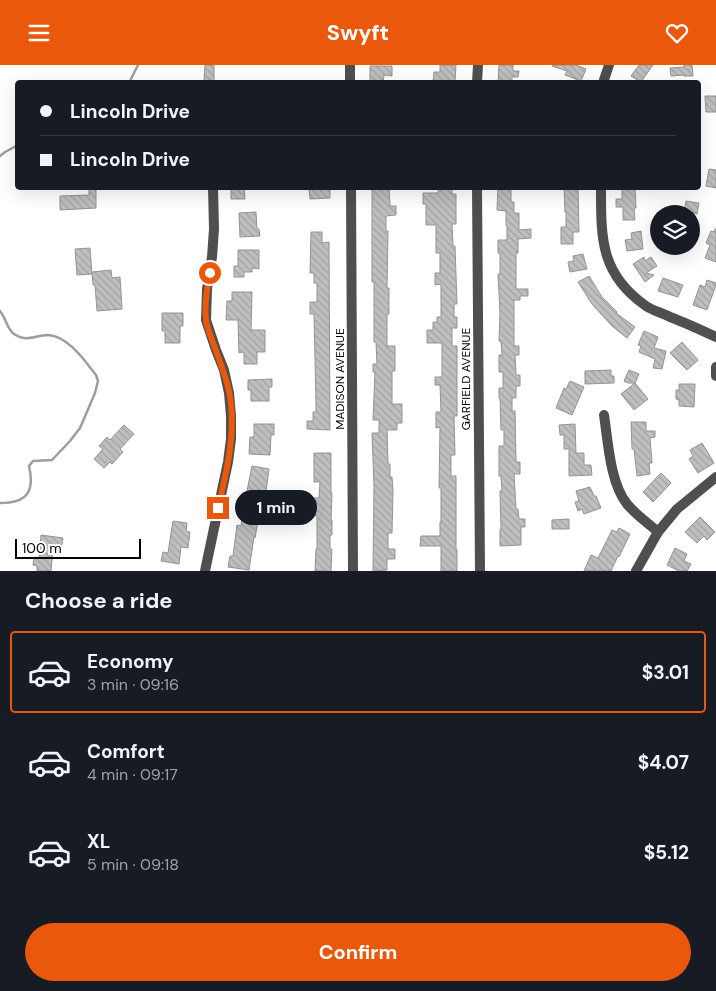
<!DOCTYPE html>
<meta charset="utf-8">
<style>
body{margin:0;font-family:"DM Sans",sans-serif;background:#20242c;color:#f1f3f6;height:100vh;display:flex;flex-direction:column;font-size:19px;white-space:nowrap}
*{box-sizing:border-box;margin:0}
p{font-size:16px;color:#9ea1a6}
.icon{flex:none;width:28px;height:28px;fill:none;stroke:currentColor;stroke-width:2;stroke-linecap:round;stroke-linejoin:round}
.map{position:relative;height:506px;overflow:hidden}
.details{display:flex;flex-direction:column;background:#171b24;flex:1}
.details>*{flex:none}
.banner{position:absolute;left:15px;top:15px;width:686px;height:110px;border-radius:5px;box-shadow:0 5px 20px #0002;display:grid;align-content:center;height:110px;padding:0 25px;background:#171b24}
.controls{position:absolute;left:650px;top:140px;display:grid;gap:10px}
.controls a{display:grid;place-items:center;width:50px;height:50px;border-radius:50%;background:#171b24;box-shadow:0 5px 20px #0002;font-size:25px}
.scale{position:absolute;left:15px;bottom:12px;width:126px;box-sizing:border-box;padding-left:5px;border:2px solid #000;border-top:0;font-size:14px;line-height:18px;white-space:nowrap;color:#000;-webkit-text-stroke:4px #fff;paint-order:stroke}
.end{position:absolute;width:22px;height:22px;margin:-11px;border:6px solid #ea580c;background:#fff;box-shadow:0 0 0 2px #fff}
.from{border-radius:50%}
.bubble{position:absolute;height:35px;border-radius:18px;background:#171b24;box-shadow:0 5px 20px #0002;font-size:16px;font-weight:700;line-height:35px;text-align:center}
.banner b{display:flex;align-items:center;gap:18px;height:48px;font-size:19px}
.banner b+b{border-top:1px solid #363941}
.banner i{width:12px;height:12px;background:#f1f3f6}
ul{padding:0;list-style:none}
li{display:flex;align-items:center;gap:15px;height:82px;margin:0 10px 8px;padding:0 15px;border:2px solid transparent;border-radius:5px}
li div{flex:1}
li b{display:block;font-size:19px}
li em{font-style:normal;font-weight:700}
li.current{border-color:#ea580c}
li>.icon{width:45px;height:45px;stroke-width:1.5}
h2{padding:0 25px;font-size:22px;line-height:60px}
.action{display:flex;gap:10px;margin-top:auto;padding:10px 25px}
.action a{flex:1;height:58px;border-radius:30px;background:#ea580c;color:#fff;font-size:20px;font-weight:700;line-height:58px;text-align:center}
header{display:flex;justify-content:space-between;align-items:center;height:65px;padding:0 25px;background:#ea580c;color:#fff;font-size:22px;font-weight:700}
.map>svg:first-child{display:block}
</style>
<header><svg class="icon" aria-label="menu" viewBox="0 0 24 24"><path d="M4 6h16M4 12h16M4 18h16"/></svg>Swyft<svg class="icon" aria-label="heart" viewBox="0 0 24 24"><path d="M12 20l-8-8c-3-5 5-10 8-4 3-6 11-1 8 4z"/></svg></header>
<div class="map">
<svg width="716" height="506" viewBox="0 0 716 506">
<defs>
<pattern id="building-back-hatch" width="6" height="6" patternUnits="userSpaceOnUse" patternTransform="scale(1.25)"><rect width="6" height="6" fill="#bfbfbf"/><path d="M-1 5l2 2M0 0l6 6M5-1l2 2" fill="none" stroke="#a2a2a2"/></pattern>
</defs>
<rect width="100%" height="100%" fill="#fff"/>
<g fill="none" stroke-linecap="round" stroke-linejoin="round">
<!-- stream -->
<g stroke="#9d9d9d" stroke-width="2.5">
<polyline points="129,18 138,0"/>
<polyline points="0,91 5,87 18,80"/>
<path d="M0 246C6 253 7 264 14 269 27 278 35 270 48 270 68 271 85 296 96 310L98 316 95 328 80 363 70 376 52 395 33 396 29 401C35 427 27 438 0 438"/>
</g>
</g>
<!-- building -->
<g fill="url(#building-back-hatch)" stroke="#939393">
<polygon points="205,0 214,0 214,17 204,16"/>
<polygon points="440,0 456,0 455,17 433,17 434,7 440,7"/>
<polygon points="499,0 513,0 513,6 519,6 518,12 512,12 512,18 498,18"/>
<polygon points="553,0 576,0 586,4 581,16 565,10 567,6 552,1"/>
<polygon points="639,0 653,0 641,17 631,11"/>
<polygon points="684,0 692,0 693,11 684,11 684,10 671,11 670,3 684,2"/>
<polygon points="370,1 392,1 392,11 384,10 383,18 370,18"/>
<polygon points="705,31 716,31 716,47 706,47"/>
<polygon points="709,104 716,105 716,123 706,121"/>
<polygon points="231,122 244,122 245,134 231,134"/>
<polygon points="316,122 330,122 330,133 310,134 309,124 316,124"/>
<polygon points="372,122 389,122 390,141 396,141 396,150 386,151 386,166 388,166 387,223 389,223 389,249 387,249 387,281 395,281 395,306 392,306 392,339 402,339 402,358 397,358 397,365 387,365 388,399 390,399 390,412 392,412 393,426 392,468 388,468 388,484 395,484 395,494 387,494 387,505 373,506 374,421 372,368 379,368 379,355 373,355 375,307 373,307 373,299 377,299 376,277 374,277 374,217 372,217"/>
<polygon points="439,122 452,122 452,129 456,129 456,159 452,159 453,181 455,181 457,239 454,239 454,252 457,252 457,263 452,263 452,281 457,281 457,351 454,351 455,390 451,390 451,411 456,411 456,484 457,484 457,506 441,506 441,481 420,481 421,471 440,471 440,457 441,457 441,423 439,423 440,362 436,363 436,347 441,347 440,320 435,320 435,312 442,312 442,278 427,278 427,265 433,265 433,257 437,257 437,252 441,252 441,219 435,220 435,208 440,208 440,188 436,188 436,160 426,160 426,139 423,139 423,128 438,128"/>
<polygon points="498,122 511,122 511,137 514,137 514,148 519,148 519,165 531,164 531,173 518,174 518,188 516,188 516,224 528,224 528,231 520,231 520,235 514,235 514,281 519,281 519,290 515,290 516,310 520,310 520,321 516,321 516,333 512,333 512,346 515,346 516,397 520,397 520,409 514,409 515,426 516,444 518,444 519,454 525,454 525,462 521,462 521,480 500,481 500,464 501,464 500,426 502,426 501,411 499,411 499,381 504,381 504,365 501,365 500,333 499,333 499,323 503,323 503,307 499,307 499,290 502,290 501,276 499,276 500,247 498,209 500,209 500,188 498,188 498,175 507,175 507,161 506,160 506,146 497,145"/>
<polygon points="564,122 578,122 579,167 573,167 573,179 561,179 561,162 566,162 566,147 565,147"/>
<polygon points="622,122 635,122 636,143 634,143 635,155 623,155 623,142 616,142 616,134 622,134"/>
<polygon points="89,124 96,124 96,143 60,145 60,131 89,130"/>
<polygon points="686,136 699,138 697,149 684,146"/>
<polygon points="256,147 257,164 259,164 260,171 240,172 239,148"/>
<polygon points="715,164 716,164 716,197 705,193 710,180 706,178 711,166 714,167"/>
<polygon points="641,166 643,184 627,186 625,175 632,174 631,168"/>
<polygon points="311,167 322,167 322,178 329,177 330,365 307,364 307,356 313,356 313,347 316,347 316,339 314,249 310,249 310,237 317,237 317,218 314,218 314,208 310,208"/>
<polygon points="90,183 92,209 77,210 75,184"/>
<polygon points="238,185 259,185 259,204 252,203 252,207 244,207 244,212 234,212 234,201 238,201"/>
<polygon points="583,189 587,204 570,207 568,197 574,196 573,191"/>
<polygon points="644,192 645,196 651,192 657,201 646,208 654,210 645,217 633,199"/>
<polygon points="111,205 112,213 120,212 122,244 97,246 95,220 93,220 92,207"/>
<polygon points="589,211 602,232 617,247 616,248 635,262 627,273 612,261 592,239 578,217"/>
<polygon points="663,213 683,220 678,232 658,226"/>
<polygon points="707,215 716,218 716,220 707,245 693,240 700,220 705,222"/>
<polygon points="232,227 252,227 251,265 265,265 265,287 257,287 257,299 244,299 244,287 239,288 238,255 226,255 227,236 232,236"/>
<polygon points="162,248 183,248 183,261 180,261 180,278 165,278 165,266 162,266"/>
<polygon points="644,266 658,272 654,283 666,286 662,304 653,303 655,294 639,287 641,281 638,280"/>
<polygon points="682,277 698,295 687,305 670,288"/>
<polygon points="611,305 611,311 614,311 614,318 585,319 585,306"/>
<polygon points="629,305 639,309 635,318 628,318 624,316"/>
<polygon points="272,314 272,322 269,322 269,336 251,336 251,325 248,325 248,315"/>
<polygon points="570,316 584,322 572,350 556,343 564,323 566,324"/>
<polygon points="635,318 648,334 634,345 621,329"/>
<polygon points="679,319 695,319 694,342 679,341 679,335 676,334 676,325 679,325"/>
<polygon points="631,357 646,357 646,366 655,366 655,372 650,373 652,398 649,398 650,409 637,411 634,384 632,384"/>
<polygon points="254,359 274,359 274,370 271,370 270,390 249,389 250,372 254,372"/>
<polygon points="575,359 576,388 584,388 584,400 591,400 592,410 569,411 569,384 564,384 564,370 560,370 559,360"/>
<polygon points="124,360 134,369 120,384 123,387 112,399 110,397 104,403 94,394 103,384 99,381 107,372 110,375"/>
<polygon points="702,378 714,398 698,408 689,394 693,391 690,385"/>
<polygon points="314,388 331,388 331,428 332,428 331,455 332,455 332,470 330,470 330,484 332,484 331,506 315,506 316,484 317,484 317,451 310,450 311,433 319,433 320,417 314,417"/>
<polygon points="252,401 269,404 265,434 246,431"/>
<polygon points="661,408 671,418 653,437 643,427"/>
<polygon points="590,422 594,431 596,431 601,443 584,449 582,444 578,446 575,437 579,436 576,426"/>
<polygon points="243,445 262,448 261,457 258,456 255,473 254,472 249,505 228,502 230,491 233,491 237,460 241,461"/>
<polygon points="700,452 715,467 707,475 704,471 697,478 685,467"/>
<polygon points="569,454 569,464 552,464 552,455"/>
<polygon points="173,456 187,458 186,466 190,467 188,483 181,482 179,499 161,496 163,487 168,488"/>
<polygon points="619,463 630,469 619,492 618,491 611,506 584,506 591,490 598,493 612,465 617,467"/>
<polygon points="41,470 63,473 61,486 53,485 51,506 37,506 37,501 33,500 34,492 39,493"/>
<polygon points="675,483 687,489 684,496 691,499 687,506 679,506 667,500"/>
</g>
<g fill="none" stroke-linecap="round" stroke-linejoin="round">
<!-- street -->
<g stroke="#4f4f4f" stroke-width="10">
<polyline points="350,0 350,18"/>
<polyline points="477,18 478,0"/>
<polyline points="603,18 609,0"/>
<polyline points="351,122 353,506"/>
<polyline points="477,122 480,506"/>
<path d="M601 122C601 173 600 209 646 241 653 246 663 248 670 252 686 258 701 265 716 272"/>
<polyline points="716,302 716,311"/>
<path d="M604 350C608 376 610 418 627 439 636 450 648 458 658 467"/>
<polyline points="205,506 228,397 231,374 231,351 229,328 224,305 216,285 206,255 207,224 212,192 214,164 213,122"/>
<polyline points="636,506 658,467 677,444 716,412"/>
</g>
</g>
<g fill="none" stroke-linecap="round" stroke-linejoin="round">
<!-- route -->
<path stroke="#ea580c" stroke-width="6" d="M210 208C207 223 204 239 206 254 206 260 209 266 211 272 217 290 225 307 229 326 237 365 227 406 218 443"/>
</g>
<g text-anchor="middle" stroke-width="5" stroke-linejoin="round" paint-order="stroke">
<!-- street labels -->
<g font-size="12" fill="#000" stroke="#fff">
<text transform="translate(340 314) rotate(-90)" y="4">MADISON AVENUE</text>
<text transform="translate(466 314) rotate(-90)" y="4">GARFIELD AVENUE</text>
</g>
</g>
</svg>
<div class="controls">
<a><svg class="icon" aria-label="layers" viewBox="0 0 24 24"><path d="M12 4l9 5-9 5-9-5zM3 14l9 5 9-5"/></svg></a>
</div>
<div class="scale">100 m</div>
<i class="end from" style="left:210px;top:208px"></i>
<i class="end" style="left:218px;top:443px"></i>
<div class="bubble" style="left:235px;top:425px;width:82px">1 min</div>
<div class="banner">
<b><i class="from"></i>Lincoln Drive</b>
<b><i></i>Lincoln Drive</b>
</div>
</div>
<section class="details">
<h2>Choose a ride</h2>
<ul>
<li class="current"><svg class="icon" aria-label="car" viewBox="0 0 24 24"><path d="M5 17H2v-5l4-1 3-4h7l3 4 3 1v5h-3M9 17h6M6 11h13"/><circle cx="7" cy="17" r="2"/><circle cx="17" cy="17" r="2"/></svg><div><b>Economy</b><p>3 min · 09:16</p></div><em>$3.01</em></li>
<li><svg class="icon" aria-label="car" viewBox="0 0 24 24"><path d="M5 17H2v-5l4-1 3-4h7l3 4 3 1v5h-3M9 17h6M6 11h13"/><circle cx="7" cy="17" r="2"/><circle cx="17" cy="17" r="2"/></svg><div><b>Comfort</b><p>4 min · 09:17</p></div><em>$4.07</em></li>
<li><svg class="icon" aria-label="car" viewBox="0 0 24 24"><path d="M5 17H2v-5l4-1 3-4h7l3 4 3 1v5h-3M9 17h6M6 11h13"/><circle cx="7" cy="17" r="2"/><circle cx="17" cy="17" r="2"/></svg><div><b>XL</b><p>5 min · 09:18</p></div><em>$5.12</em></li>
</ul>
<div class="action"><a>Confirm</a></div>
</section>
